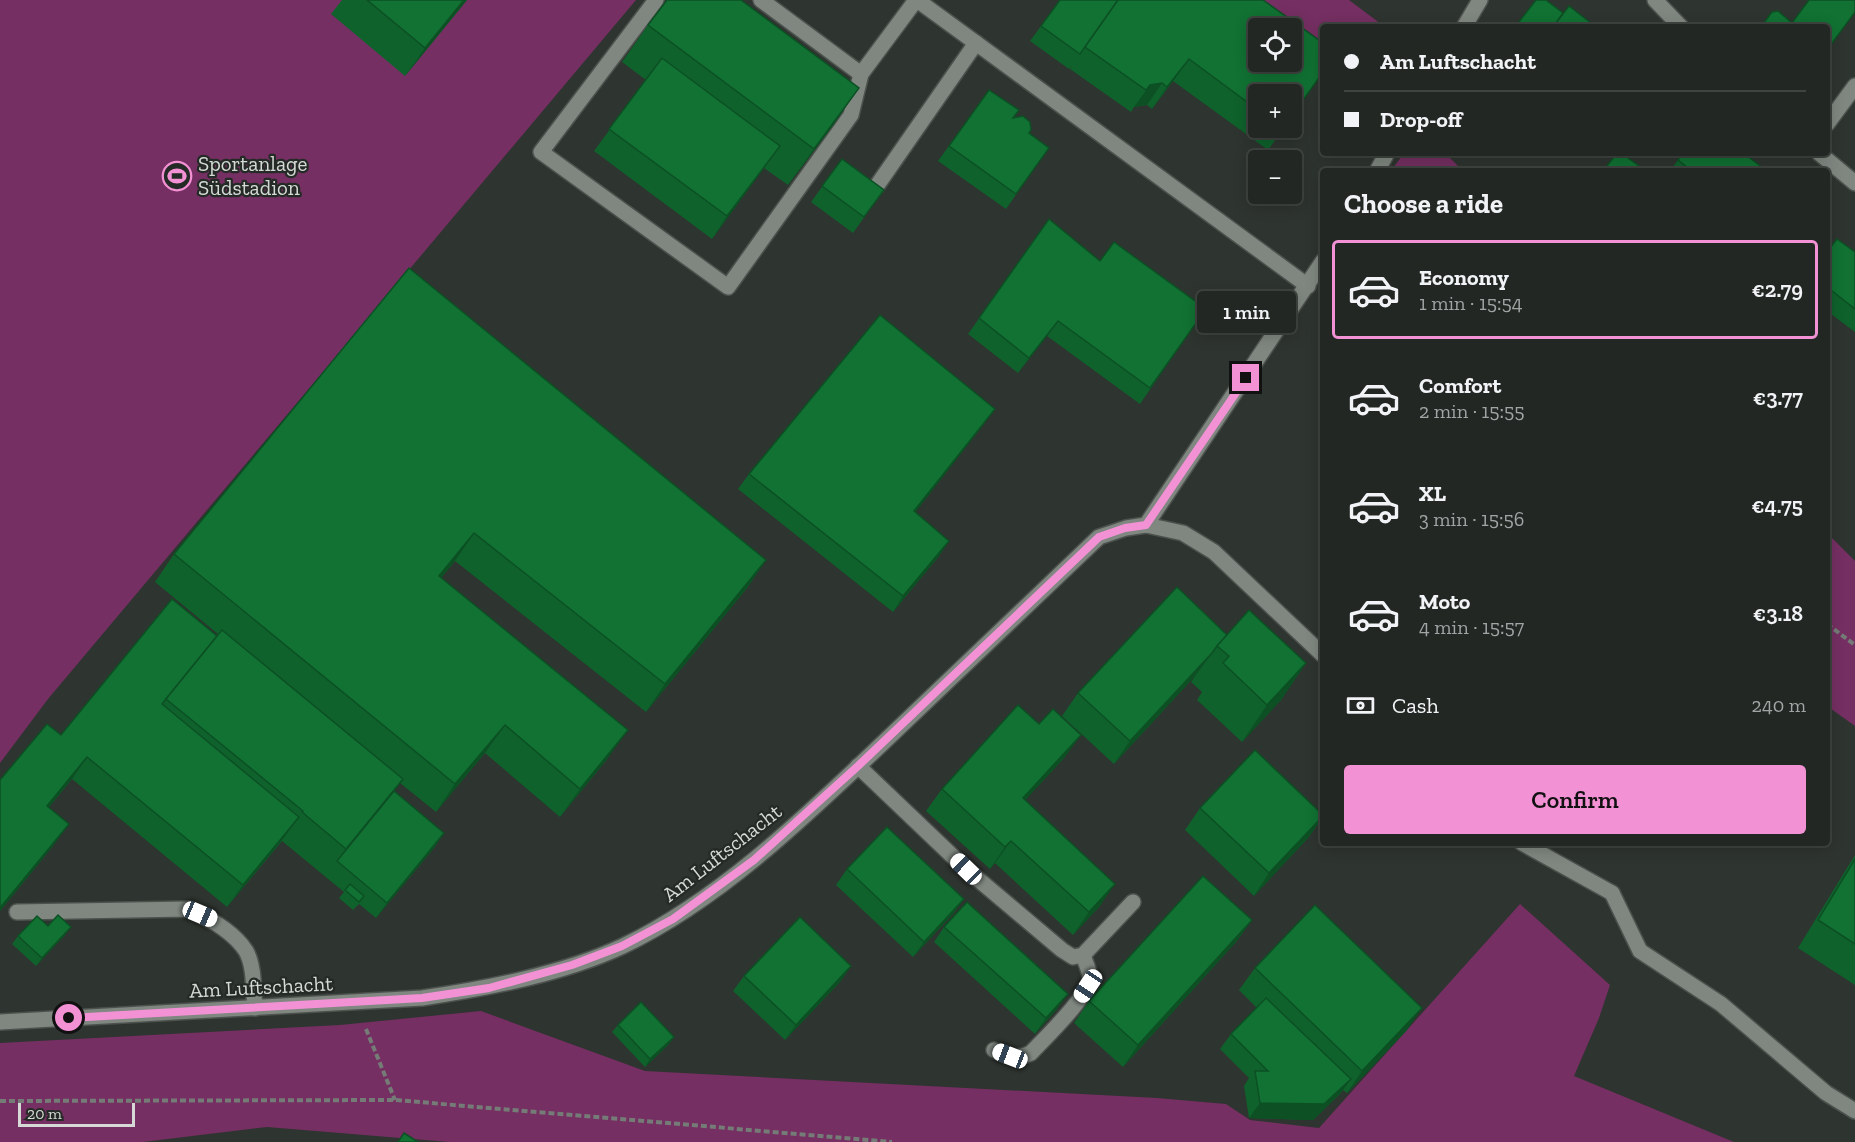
<!DOCTYPE html>
<meta charset="utf-8">
<style>
body{margin:0;font-family:"Zilla Slab",serif;background:#2e3330;color:#f1f3f6;height:100vh;display:flex;flex-direction:column;font-size:22px;white-space:nowrap}
*{box-sizing:border-box;margin:0}
p{font-size:20px;color:#a2a5a6}
.icon{flex:none;width:33px;height:33px;fill:none;stroke:currentColor;stroke-width:2;stroke-linecap:round;stroke-linejoin:round}
.map{position:relative;flex:1;overflow:hidden}
.side{position:absolute;left:1320px;top:168px;width:510px;height:678px;display:flex;flex-direction:column;background:#222723;border-radius:6px;box-shadow:0 3px 15px #0003,0 0 0 2px #3f4441}
.side>*{flex:none}
.banner{position:absolute;left:1320px;top:24px;width:510px;height:132px;border-radius:6px;box-shadow:0 3px 15px #0003,0 0 0 2px #3f4441;display:grid;align-content:center;height:132px;padding:0 24px;background:#222723}
.tools{position:absolute;left:1248px;top:18px;display:grid;gap:12px}
.tools a{display:grid;place-items:center;width:54px;height:54px;border-radius:6px;background:#222723;box-shadow:0 3px 15px #0003,0 0 0 2px #3f4441;font-size:30px}
.scale{position:absolute;left:18px;bottom:15px;width:117px;box-sizing:border-box;padding-left:6px;border:3px solid #d6dad7;border-top:0;font-size:16px;line-height:21px;white-space:nowrap;color:#d6dad7;-webkit-text-stroke:4px #242a25;paint-order:stroke}
.end{position:absolute;width:27px;height:27px;margin:-14px;border:8px solid #f391d5;background:#111;box-shadow:0 0 0 3px #111}
.from{border-radius:50%}
.bubble{position:absolute;height:42px;border-radius:6px;background:#222723;box-shadow:0 3px 15px #0003,0 0 0 2px #3f4441;font-size:20px;font-weight:600;line-height:42px;text-align:center}
.car{position:absolute;width:18px;height:36px;margin:-18px -9px;border-radius:8px;box-shadow:0 0 4px 2px #0007;background:linear-gradient(#fff 24%,#345 0 40%,#fff 0 76%,#345 0 86%,#fff 0)}
.banner b{display:flex;align-items:center;gap:21px;height:57px;font-size:22px}
.banner b+b{border-top:2px solid #3f4441}
.banner i{width:15px;height:15px;background:#f1f3f6}
ul{padding:0;list-style:none}
li{display:flex;align-items:center;gap:18px;height:99px;margin:0 12px 9px;padding:0 12px;border:3px solid transparent;border-radius:6px}
li div{flex:1}
li b{display:block;font-size:22px}
li em{font-style:normal;font-weight:600}
li.current{border-color:#f391d5}
li>.icon{width:54px;height:54px;stroke-width:1.5}
h2{padding:0 24px;font-size:27px;line-height:72px}
.pay{display:flex;align-items:center;gap:15px;height:66px;padding:0 24px;font-size:22px}
.pay p{margin-inline-start:auto}
.button{display:flex;gap:12px;margin-top:auto;padding:12px 24px}
.button a{flex:1;height:69px;border-radius:6px;background:#f391d5;color:#111;font-size:24px;font-weight:600;line-height:69px;text-align:center}
.map>svg:first-child{display:block}
</style>
<div class="map">
<svg width="1855" height="1142" viewBox="0 0 1855 1142">
<rect width="100%" height="100%" fill="#2e342f"/>
<!-- green -->
<g fill="#752f62">
<polygon points="0,0 636,0 48,699 0,763"/>
<polygon points="1245,0 1349,0 1385,27 1323,27 1323,57 1292,28"/>
<polygon points="1404,153 1445,153 1463,171 1391,171"/>
<polygon points="1827,533 1855,561 1855,726 1827,706"/>
<polygon points="1520,904 1610,985 1599,1018 1574,1076 1734,1142 449,1142 267,1127 143,1142 0,1142 0,1043 340,1025 481,1011 645,1071 1157,1098 1226,1104 1250,1120 1319,1128"/>
</g>
<g fill="none" stroke-linecap="round" stroke-linejoin="round">
<!-- lane casing -->
<g stroke="#4c514d" stroke-width="18">
<g id="lane">
<polyline points="656,0 541,152 728,287 851,115 861,74 916,0"/>
<polyline points="761,0 861,74"/>
<polyline points="917,0 976,43"/>
<polyline points="1464,27 1480,0"/>
<polyline points="1377,171 1387,153"/>
<polyline points="876,187 976,43 1308,286"/>
<polyline points="1146,525 1323,261"/>
<polyline points="858,766 966,869 1062,950 1073,957 1083,955 1133,902"/>
<polyline points="1612,893 1640,951 1721,1004 1826,1093 1855,1111"/>
<path d="M17 912 188 909C209 918 233 931 246 951 255 967 253 991 255 1008"/>
<path d="M994 1050C1008 1056 1017 1060 1031 1053 1044 1039 1090 995 1090 978 1090 971 1085 962 1083 955"/>
</g>
</g>
<!-- street casing -->
<g stroke="#4c514d" stroke-width="18">
<g id="street">
<polyline points="1655,0 1681,27"/>
<polyline points="1827,124 1855,86"/>
<polyline points="1819,153 1855,183"/>
<polyline points="1522,843 1612,893"/>
<path d="M0 1022 422 998C488 988 563 974 623 946 721 899 808 814 886 740 957 672 1028 604 1099 537L1126 528 1146 525 1183 533 1214 552 1323 655"/>
</g>
</g>
<!-- path -->
<g stroke="#757b76" stroke-width="4" stroke-dasharray="6 3" stroke-linecap="butt">
<polyline points="1827,624 1855,645"/>
<polyline points="366,1029 395,1100"/>
<polyline points="0,1101 395,1100 892,1142"/>
</g>
<!-- lane -->
<use href="#lane" stroke="#7f8780" stroke-width="15"/>
<!-- street -->
<use href="#street" stroke="#7f8780" stroke-width="15"/>
</g>
<!-- wall -->
<g fill="#0f622c">
<polygon points="342,0 467,0 405,76 331,14"/>
<polygon points="1060,0 1263,0 1258,94 1258,128 1284,128 1268,150 1173,81 1152,109 1147,105 1134,107 1131,112 1070,69 1072,66 1069,69 1030,41"/>
<polygon points="648,25 834,124 788,185 764,168 712,239 594,151 646,80 622,62"/>
<polygon points="989,90 1013,118 1029,133 1049,148 1006,209 938,161"/>
<polygon points="1683,153 1767,171 1670,171"/>
<polygon points="842,159 884,190 853,233 811,202"/>
<polygon points="1049,219 1100,261 1206,309 1140,404 1047,336 1018,373 968,334"/>
<polygon points="1827,252 1855,252 1855,332 1827,311"/>
<polygon points="409,268 766,560 747,588 646,712 455,561 441,578 608,758 560,817 485,753 436,812 400,783 394,791 444,833 434,848 376,918 359,904 353,910 339,898 344,892 282,841 227,907 72,779 49,807 53,846 0,911 0,780 61,735 218,634 155,582 174,554"/>
<polygon points="984,424 915,512 949,541 939,556 893,612 738,489 749,474"/>
<polygon points="1227,635 1306,663 1281,700 1242,742 1197,700 1202,692 1191,682 1196,675 1114,764 1062,716 1078,693"/>
<polygon points="1065,757 1025,800 1100,906 1073,935 995,863 990,869 926,811 942,789"/>
<polygon points="1200,808 1323,817 1308,838 1254,896 1185,830"/>
<polygon points="1855,855 1855,985 1798,948"/>
<polygon points="847,869 964,899 953,914 913,957 836,885"/>
<polygon points="1252,920 1236,942 1123,1067 1074,1023 1089,1001"/>
<polygon points="48,926 65,935 36,966 12,944 18,936"/>
<polygon points="944,927 1057,1009 1035,1034 934,942"/>
<polygon points="851,966 840,982 785,1040 733,991 744,976"/>
<polygon points="1255,968 1407,1030 1347,1093 1343,1090 1340,1094 1313,1120 1249,1118 1244,1086 1249,1078 1220,1049 1231,1034 1257,1008 1239,990"/>
<polygon points="618,1025 674,1037 668,1045 645,1067 612,1032"/>
</g>
<!-- shaded-wall -->
<g fill="#0c5024">
<polygon points="464,0 467,0 405,76 425,48"/>
<polygon points="1189,59 1173,81 1152,109 1167,87"/>
<polygon points="1162,83 1147,105 1134,107 1150,85"/>
<polygon points="859,88 834,124 788,185 814,149"/>
<polygon points="780,146 764,168 712,239 727,216"/>
<polygon points="1058,321 1047,336 1018,373 1029,358"/>
<polygon points="995,409 984,424 904,527 914,511"/>
<polygon points="474,533 455,561 420,604 439,576"/>
<polygon points="949,541 939,556 893,612 903,596"/>
<polygon points="766,560 747,588 646,712 665,684"/>
<polygon points="1212,653 1196,675 1114,764 1130,741"/>
<polygon points="1306,663 1281,700 1242,742 1267,705"/>
<polygon points="505,725 485,753 436,812 455,784"/>
<polygon points="628,730 608,758 560,817 580,789"/>
<polygon points="1081,735 1065,757 1007,820 1023,798"/>
<polygon points="87,757 72,779 32,828 47,806"/>
<polygon points="403,779 383,807 337,861 346,849"/>
<polygon points="1323,816 1308,838 1254,896 1269,873"/>
<polygon points="297,820 282,840 227,907 243,885"/>
<polygon points="69,824 53,846 0,911 0,908"/>
<polygon points="444,833 434,848 376,918 387,903"/>
<polygon points="1011,841 995,863 990,869 1005,847"/>
<polygon points="1115,884 1100,906 1073,935 1089,912"/>
<polygon points="964,899 953,914 913,957 924,942"/>
<polygon points="1252,920 1236,942 1123,1067 1138,1045"/>
<polygon points="71,927 65,935 36,966 42,958"/>
<polygon points="851,966 840,982 785,1040 796,1025"/>
<polygon points="1068,994 1057,1009 1035,1034 1046,1018"/>
<polygon points="1422,1008 1407,1030 1347,1093 1362,1071"/>
<polygon points="674,1037 668,1045 645,1067 650,1059"/>
<polygon points="1351,1079 1340,1094 1313,1120 1249,1118 1260,1103"/>
</g>
<!-- building -->
<g fill="#117233" stroke="#0c5024" stroke-width="1.5" fill-rule="evenodd">
<polygon points="367,0 464,0 425,48"/>
<polygon points="667,0 741,0 859,88 814,149 648,25"/>
<polygon points="1060,0 1118,0 1080,54 1041,26"/>
<path d="M1118 0H1263L1323 43V72L1292 116V94H1258V110L1189 59 1167 87 1162 83 1150 85 1146 90 1085 47ZM1258 28H1292V62H1258Z"/>
<polygon points="1536,0 1546,0 1563,13 1553,27 1515,27"/>
<polygon points="1809,0 1855,0 1855,12 1827,50 1827,27 1761,27 1772,12 1778,11 1792,23"/>
<polygon points="1569,6 1596,27 1553,27"/>
<polygon points="662,58 780,146 727,216 609,129"/>
<polygon points="989,90 1019,110 1013,118 1023,116 1030,122 1031,130 1029,133 1049,148 1016,194 949,146"/>
<polygon points="1617,153 1621,153 1646,171 1603,171"/>
<polygon points="1683,153 1743,153 1767,171 1692,171 1678,160"/>
<polygon points="842,159 884,190 864,217 822,186"/>
<polygon points="1049,219 1100,261 1114,242 1206,309 1150,388 1058,321 1029,358 979,318"/>
<polygon points="1837,239 1855,252 1855,309 1827,287 1827,252"/>
<polygon points="409,268 766,560 665,684 474,533 439,576 628,730 580,789 505,725 455,784 174,554"/>
<polygon points="880,315 995,409 914,511 949,541 903,596 749,474"/>
<polygon points="1177,587 1227,635 1217,646 1212,653 1130,741 1078,693"/>
<polygon points="172,599 217,636 162,704 299,817 243,885 87,757 47,806 69,824 0,908 0,780 47,724 61,735"/>
<polygon points="1249,610 1306,663 1267,705 1223,663 1229,656 1217,646"/>
<polygon points="222,630 403,779 346,849 302,812 303,811 166,699"/>
<polygon points="1018,705 1039,724 1053,709 1081,735 1023,798 1115,884 1089,912 1011,841 1005,847 942,789"/>
<polygon points="1255,750 1323,815 1323,816 1269,873 1200,808"/>
<polygon points="394,791 444,833 387,903 337,861"/>
<polygon points="887,827 964,899 924,942 847,869"/>
<polygon points="1855,859 1855,944 1818,920"/>
<polygon points="1203,876 1252,920 1138,1045 1089,1001"/>
<polygon points="350,884 364,896 359,902 345,890"/>
<polygon points="967,902 1068,994 1046,1018 944,927"/>
<polygon points="1315,905 1422,1008 1362,1071 1255,968"/>
<polygon points="58,915 71,927 42,958 18,936 37,916 48,926"/>
<polygon points="800,917 851,966 796,1025 744,976"/>
<polygon points="1266,998 1351,1079 1324,1104 1260,1103 1255,1071 1268,1071 1231,1034"/>
<polygon points="641,1002 674,1037 650,1059 618,1025"/>
<polygon points="404,1133 418,1142 398,1142"/>
</g>
<g fill="none" stroke-linecap="round" stroke-linejoin="round">
<!-- route -->
<polyline stroke="#f391d5" stroke-width="8" points="69,1018 422,998 489,988 572,965 622,946 673,919 754,860 858,766 1099,537 1125,528 1146,525 1246,378"/>
</g>
<!-- icons -->
<defs>
<g id="stadium-ring" transform="scale(1.5)"><circle r="9.5" fill="#242a25" stroke="#f391d5" stroke-width="1.5"/><path d="M0-5a6.5 5 0 1 0 0 10a6.5 5 0 1 0 0-10ZM-3.5-1.8h7v3.6h-7Z" fill="#f391d5"/></g>
</defs>
<g fill-rule="evenodd">
<use href="#stadium-ring" x="177" y="176"/>
</g>
<g text-anchor="middle" stroke-width="4.5" stroke-linejoin="round" paint-order="stroke">
<!-- poi labels -->
<g font-size="21" fill="#d6dad7" stroke="#242a25" text-anchor="start">
<text x="198" y="171">Sportanlage<tspan x="198" dy="24">Südstadion</tspan></text>
</g>
<!-- street labels -->
<g font-size="21" fill="#d6dad7" stroke="#242a25">
<text transform="translate(722 853) rotate(-38)" y="7">Am Luftschacht</text>
<text transform="translate(261 987) rotate(-3)" y="7">Am Luftschacht</text>
</g>
</g>
</svg>
<div class="tools">
<a><svg class="icon" aria-label="locate" viewBox="0 0 24 24"><circle cx="12" cy="12" r="6"/><path d="M12 2v4M12 18v4M2 12h4M18 12h4"/></svg></a>
<a>+</a>
<a>−</a>
</div>
<div class="scale">20 m</div>
<i class="end from" style="left:69px;top:1018px"></i>
<i class="end" style="left:1246px;top:378px"></i>
<div class="bubble" style="left:1197px;top:291px;width:99px">1 min</div>
<i class="car" style="left:966px;top:869px;rotate:314deg"></i>
<i class="car" style="left:200px;top:914px;rotate:113deg"></i>
<i class="car" style="left:1088px;top:986px;rotate:214deg"></i>
<i class="car" style="left:1010px;top:1056px;rotate:291deg"></i>
<div class="banner">
<b><i class="from"></i>Am Luftschacht</b>
<b><i></i>Drop-off</b>
</div>
<section class="side">
<h2>Choose a ride</h2>
<ul>
<li class="current"><svg class="icon" aria-label="car" viewBox="0 0 24 24"><path d="M5 17H2v-5l4-1 3-4h7l3 4 3 1v5h-3M9 17h6M6 11h13"/><circle cx="7" cy="17" r="2"/><circle cx="17" cy="17" r="2"/></svg><div><b>Economy</b><p>1 min · 15:54</p></div><em>€2.79</em></li>
<li><svg class="icon" aria-label="car" viewBox="0 0 24 24"><path d="M5 17H2v-5l4-1 3-4h7l3 4 3 1v5h-3M9 17h6M6 11h13"/><circle cx="7" cy="17" r="2"/><circle cx="17" cy="17" r="2"/></svg><div><b>Comfort</b><p>2 min · 15:55</p></div><em>€3.77</em></li>
<li><svg class="icon" aria-label="car" viewBox="0 0 24 24"><path d="M5 17H2v-5l4-1 3-4h7l3 4 3 1v5h-3M9 17h6M6 11h13"/><circle cx="7" cy="17" r="2"/><circle cx="17" cy="17" r="2"/></svg><div><b>XL</b><p>3 min · 15:56</p></div><em>€4.75</em></li>
<li><svg class="icon" aria-label="car" viewBox="0 0 24 24"><path d="M5 17H2v-5l4-1 3-4h7l3 4 3 1v5h-3M9 17h6M6 11h13"/><circle cx="7" cy="17" r="2"/><circle cx="17" cy="17" r="2"/></svg><div><b>Moto</b><p>4 min · 15:57</p></div><em>€3.18</em></li>
</ul>
<div class="pay"><svg class="icon" aria-label="cash" viewBox="0 0 24 24"><path d="M3 7h18v10H3z"/><circle cx="12" cy="12" r="2"/></svg>Cash<p>240 m</p></div>
<div class="button"><a>Confirm</a></div>
</section>
</div>
